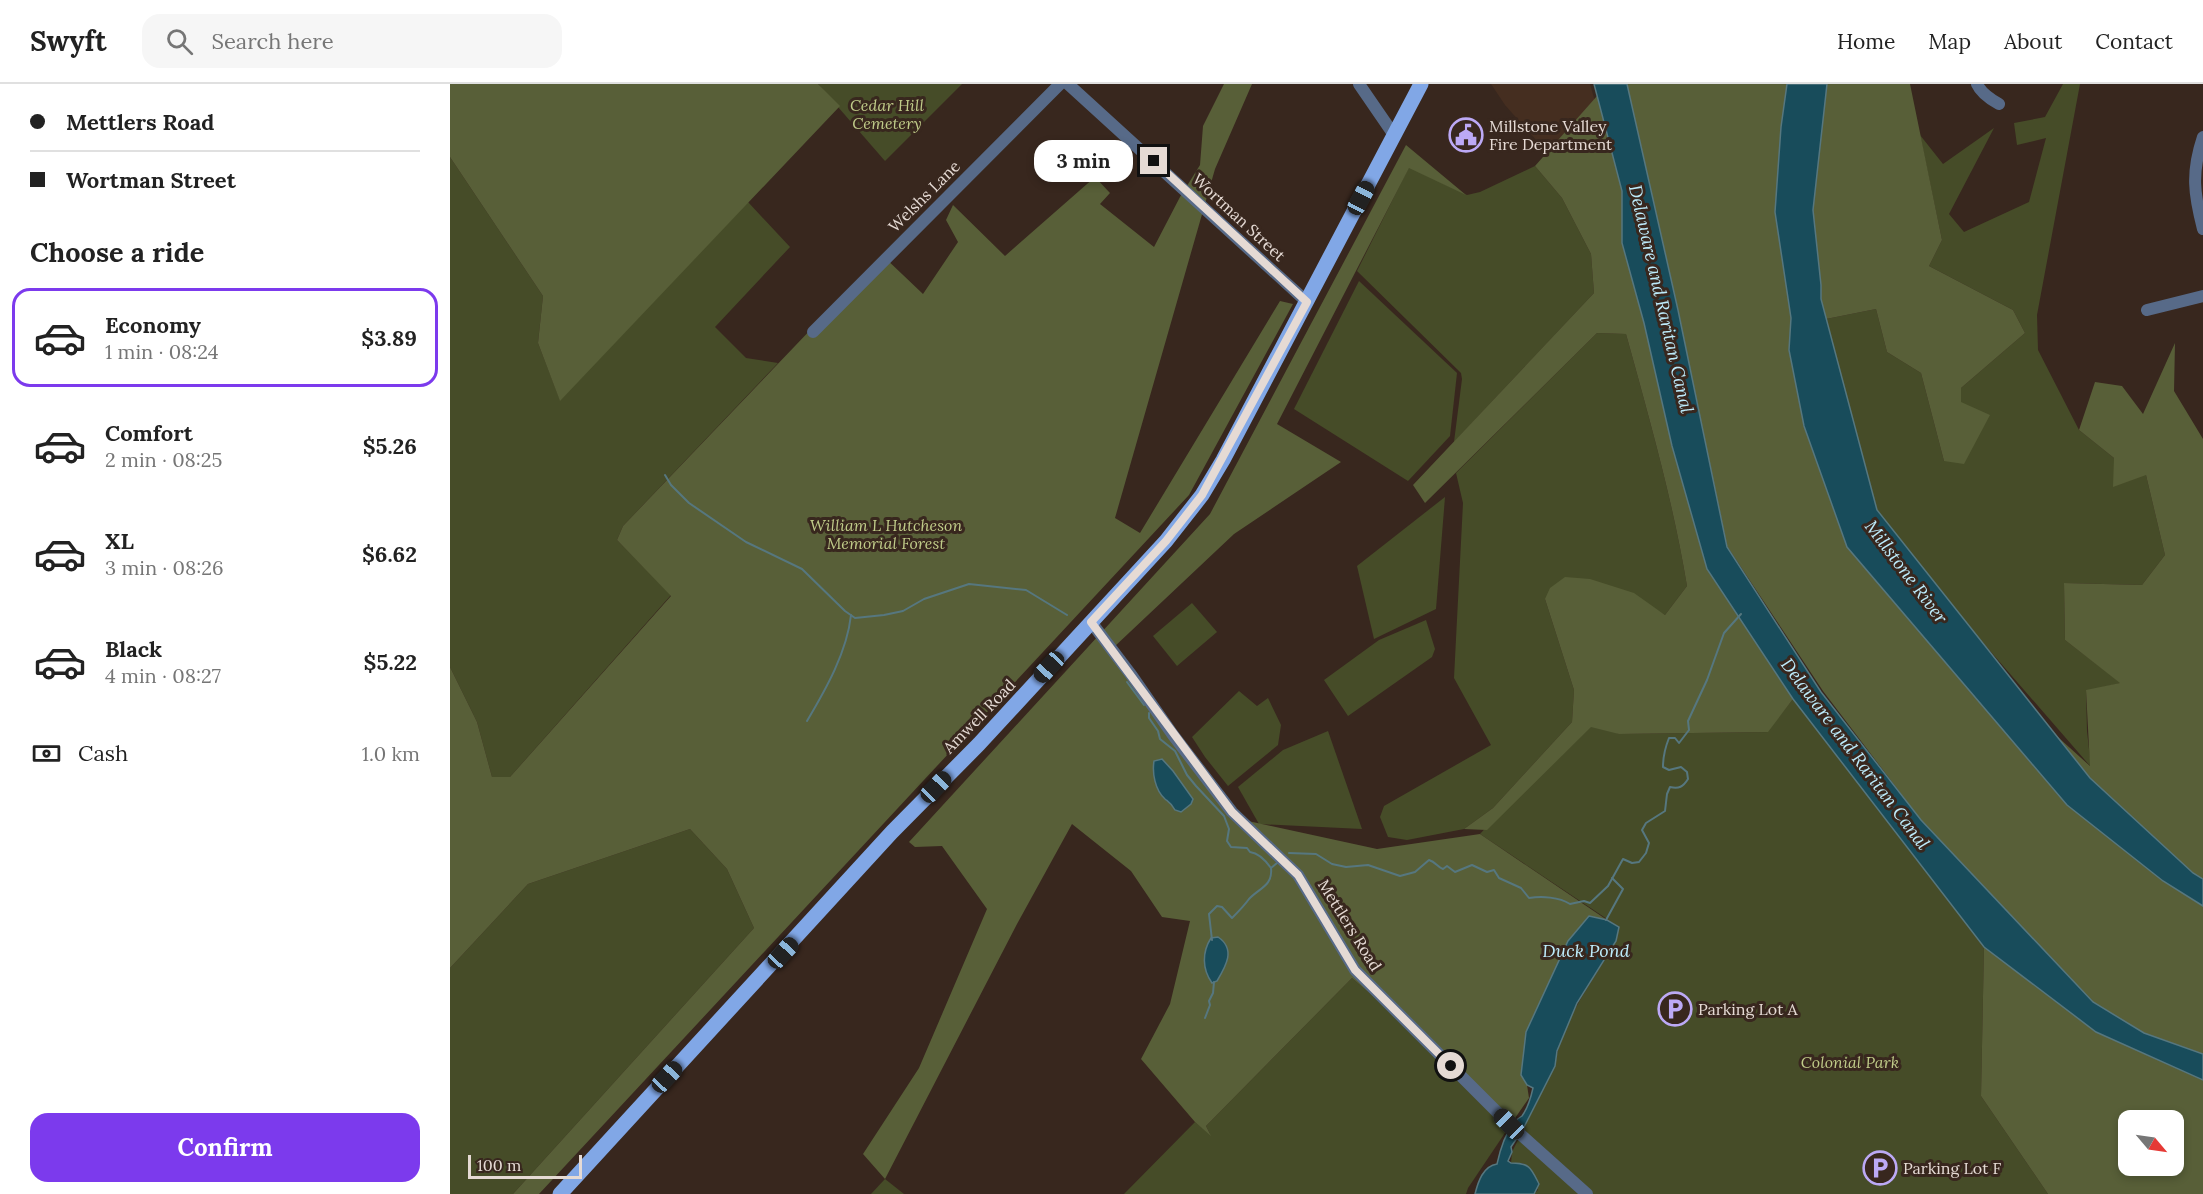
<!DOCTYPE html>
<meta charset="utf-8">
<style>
body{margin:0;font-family:Lora,serif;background:#f6f6f6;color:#222;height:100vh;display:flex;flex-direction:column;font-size:22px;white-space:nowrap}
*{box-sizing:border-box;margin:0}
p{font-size:20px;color:#767676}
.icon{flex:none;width:33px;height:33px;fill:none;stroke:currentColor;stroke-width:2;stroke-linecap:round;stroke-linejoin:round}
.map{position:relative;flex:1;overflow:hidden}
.side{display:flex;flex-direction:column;background:#fff;width:450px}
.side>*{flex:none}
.top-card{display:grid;align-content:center;height:132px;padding:0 30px;background:#fff}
.needle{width:39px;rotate:119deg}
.fabs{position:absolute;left:1668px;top:1026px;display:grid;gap:12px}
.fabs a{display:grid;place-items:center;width:66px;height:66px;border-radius:12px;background:#fff;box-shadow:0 3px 9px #0003;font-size:30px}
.scale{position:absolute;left:18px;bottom:15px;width:114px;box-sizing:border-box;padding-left:6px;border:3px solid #e5dad4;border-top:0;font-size:16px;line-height:21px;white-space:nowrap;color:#e5dad4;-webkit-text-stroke:4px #38271e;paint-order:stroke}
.end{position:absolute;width:27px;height:27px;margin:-14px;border:8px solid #e5dad4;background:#111;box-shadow:0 0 0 3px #111}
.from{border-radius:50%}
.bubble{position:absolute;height:42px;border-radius:18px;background:#fff;box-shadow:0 3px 9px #0003;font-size:20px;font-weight:800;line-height:42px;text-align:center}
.car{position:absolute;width:18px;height:36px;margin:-18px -9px;border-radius:8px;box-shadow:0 0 4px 2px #0007;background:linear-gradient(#222 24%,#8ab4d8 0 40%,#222 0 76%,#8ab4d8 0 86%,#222 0)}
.top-card b{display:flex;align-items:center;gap:21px;height:57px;font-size:22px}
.top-card b+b{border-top:2px solid #e0e0e0}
.top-card i{width:15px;height:15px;background:#222}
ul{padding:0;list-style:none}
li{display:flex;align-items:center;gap:18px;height:99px;margin:0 12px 9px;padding:0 18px;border:3px solid transparent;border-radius:18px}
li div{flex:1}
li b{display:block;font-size:22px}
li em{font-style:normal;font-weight:800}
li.selected{border-color:#7c3aed}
li>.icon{width:54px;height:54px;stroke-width:1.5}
h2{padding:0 30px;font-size:27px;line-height:72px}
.pay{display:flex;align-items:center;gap:15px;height:66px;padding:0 30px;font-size:22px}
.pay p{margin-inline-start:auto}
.action{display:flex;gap:12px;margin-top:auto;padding:12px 30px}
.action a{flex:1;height:69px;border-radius:18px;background:#7c3aed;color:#fff;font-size:24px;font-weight:800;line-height:69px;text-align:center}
header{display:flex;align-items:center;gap:36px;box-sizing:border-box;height:84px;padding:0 30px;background:#fff;border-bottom:2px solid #e0e0e0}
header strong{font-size:28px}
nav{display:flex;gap:33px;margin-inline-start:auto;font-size:21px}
.search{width:420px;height:54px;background:#f6f6f6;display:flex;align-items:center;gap:15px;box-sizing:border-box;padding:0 21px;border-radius:18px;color:#767676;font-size:22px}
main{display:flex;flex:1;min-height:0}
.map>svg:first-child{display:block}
</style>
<header>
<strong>Swyft</strong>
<div class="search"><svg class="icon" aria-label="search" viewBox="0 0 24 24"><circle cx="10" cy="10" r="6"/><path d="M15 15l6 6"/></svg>Search here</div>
<nav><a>Home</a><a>Map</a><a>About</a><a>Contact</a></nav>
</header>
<main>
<section class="side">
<div class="top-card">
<b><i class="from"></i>Mettlers Road</b>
<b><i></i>Wortman Street</b>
</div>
<h2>Choose a ride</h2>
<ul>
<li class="selected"><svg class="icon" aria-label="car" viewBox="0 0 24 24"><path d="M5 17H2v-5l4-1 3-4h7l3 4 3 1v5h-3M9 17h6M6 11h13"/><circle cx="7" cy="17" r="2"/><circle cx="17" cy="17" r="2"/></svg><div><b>Economy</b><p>1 min · 08:24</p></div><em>$3.89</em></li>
<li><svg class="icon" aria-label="car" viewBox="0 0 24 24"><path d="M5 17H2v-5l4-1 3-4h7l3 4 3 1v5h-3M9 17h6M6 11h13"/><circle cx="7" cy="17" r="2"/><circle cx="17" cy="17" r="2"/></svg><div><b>Comfort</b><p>2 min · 08:25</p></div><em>$5.26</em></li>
<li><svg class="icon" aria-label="car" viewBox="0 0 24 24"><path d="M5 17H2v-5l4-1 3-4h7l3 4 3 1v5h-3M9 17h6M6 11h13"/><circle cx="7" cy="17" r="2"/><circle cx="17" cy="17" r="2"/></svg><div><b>XL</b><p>3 min · 08:26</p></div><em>$6.62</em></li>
<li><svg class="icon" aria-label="car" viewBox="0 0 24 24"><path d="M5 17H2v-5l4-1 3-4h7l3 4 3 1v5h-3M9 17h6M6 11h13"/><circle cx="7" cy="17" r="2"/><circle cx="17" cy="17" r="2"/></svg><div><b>Black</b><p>4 min · 08:27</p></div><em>$5.22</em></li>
</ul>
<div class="pay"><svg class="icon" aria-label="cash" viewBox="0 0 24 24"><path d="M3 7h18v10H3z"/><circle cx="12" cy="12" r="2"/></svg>Cash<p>1.0 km</p></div>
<div class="action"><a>Confirm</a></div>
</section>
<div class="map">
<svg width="1753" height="1110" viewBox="0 0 1753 1110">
<rect width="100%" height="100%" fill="#38271e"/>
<!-- built -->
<polygon fill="#452e20" points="1041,0 1140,0 1168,98 1111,84 1055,21"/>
<!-- green -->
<g fill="#464c28">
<polygon points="368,0 512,0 435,77"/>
<polygon points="1613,0 1630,0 1587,231 1588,266 1629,346 1664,374 1696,391 1715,471 1692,501 1614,499 1615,556 1671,599 1636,607 1637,647 1641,683 1522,546 1427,426 1376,235 1426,225 1437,268 1471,289 1494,377 1511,318 1511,304 1575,249 1563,226 1479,182 1492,156 1470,51 1493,80 1544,44 1499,130 1514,148 1579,118 1596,54 1567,61 1564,39 1595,33"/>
<polygon points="0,73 93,212 88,259 110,316 298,118 340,163 265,243 296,274 328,279 173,442 167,456 221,511 60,693 42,693 27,638 0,583"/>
<polygon points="1085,82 1112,114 1141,170 1144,209 1004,358 1012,295 1011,289 907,187 959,83 1017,111 1030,108"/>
<polygon points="909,197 1007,289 1000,352 958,397 844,325"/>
<path d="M1147 249 1176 250C1199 333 1223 417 1237 502L1215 531 1199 521 1095 515 1124 606 1122 638 1043 724 1014 745 957 756 938 753 930 733 934 722 1041 661 1004 594 1013 419 1006 389Z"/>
<polygon points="995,413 986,525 924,555 907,482"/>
<polygon points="742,519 767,548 727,582 703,552"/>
<polygon points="976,536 985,565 982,573 898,632 874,596 929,556"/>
<polygon points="789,607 807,622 818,614 831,641 828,661 778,702 755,673 742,653"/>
<path d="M1343 615 1534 863 1531 1012 1598 1110H1084L1088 1106 1073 1079H1061L1062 1068 1105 982C1109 950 1127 920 1144 893 1154 877 1165 862 1169 843L1030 750 1138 634 1169 650 1317 648Z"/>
<polygon points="878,647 912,745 809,740 788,703 833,666"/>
<polygon points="240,745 277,785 304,844 63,1110 0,1110 0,884 78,800"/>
<polygon points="902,894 997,977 1061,1040 1018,1104 1016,1110 674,1110 745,1038 760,1050 756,1042"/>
<polygon points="435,1095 454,1110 421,1110"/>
</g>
<!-- forest -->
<g fill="#585f38" fill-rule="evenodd">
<polygon points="0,0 368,0 390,22 110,317 88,259 93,212 0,73"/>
<polygon points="774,0 802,0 765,85 665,434 690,449 830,217 843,220 739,411 89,1110 63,1110 304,844 277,785 240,745 78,800 0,884 0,583 27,638 42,693 60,693 221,512 167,456 173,442 432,171 473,210 508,158 496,136 503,121 555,172 645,93 660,109 650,120 704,163 730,113 750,81 753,42"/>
<polygon points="1177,0 1460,0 1492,156 1479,182 1563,226 1575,249 1511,304 1511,318 1540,331 1514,380 1494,377 1471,289 1437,268 1426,225 1376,235 1339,266 1354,342 1397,463 1640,682 1636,606 1670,599 1615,556 1614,499 1692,501 1715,471 1696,391 1663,403 1664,374 1629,346 1645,298 1672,302 1693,330 1725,259 1724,307 1753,355 1753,970 1694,949 1643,918 1471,736 1373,607 1277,462 1228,226"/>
<path d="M1147 12 1172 107V159L1194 239 1222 362 1257 485 1343 615 1318 648 1169 650 1141 643 1037 746 1014 745 1043 724 1122 638 1124 606 1095 515 1100 504 1115 493 1140 495 1184 509 1215 531 1237 502C1223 417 1199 333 1176 250L1147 249 975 419 963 401 1144 209 1141 170 1112 114 1085 82Z"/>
<polygon points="956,61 1016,111 959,84 827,340 891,378 784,450 663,564 789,735 927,765 1030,750 1157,836 1139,832 1071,991 1077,1001 1079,1014 1061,1040 997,977 902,894 756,1042 761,1052 745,1038 691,975 720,920 740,837 712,833 681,787 622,740 567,840 435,1095 413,1070 469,984 537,825 492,762 465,763 459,758 760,430"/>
<path d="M1534 863 1646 948 1753 996V1110H1598L1531 1012ZM1678 1036H1724V1082H1678Z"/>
</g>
<!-- water -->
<g fill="#184c5b" stroke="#56777f" stroke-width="1.5">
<polygon points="1144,0 1177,0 1228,226 1277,463 1371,608 1471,736 1643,918 1694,949 1753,970 1753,996 1646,948 1534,863 1343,615 1257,485 1222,362 1194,239 1172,159 1172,107"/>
<polygon points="1337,0 1377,0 1363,126 1371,201 1371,215 1427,426 1640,694 1743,789 1753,795 1753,822 1713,797 1617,721 1397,463 1354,342 1339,266 1341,234 1325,128 1331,43"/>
<path d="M712 675 723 687 743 715 741 720 731 728 725 726C722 720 720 719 715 715 705 706 702 689 704 677Z"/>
<path d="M1139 832 1157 836 1169 843 1166 857 1127 919 1107 967 1105 982 1073 1045 1061 1063 1062 1068 1058 1077 1061 1079C1080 1079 1081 1084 1089 1100L1084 1110H1025C1028 1098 1033 1082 1047 1080 1050 1066 1056 1049 1064 1038 1066 1036 1069 1034 1072 1032 1078 1024 1081 1013 1083 1004L1077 1001 1071 991 1076 948 1118 857Z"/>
<path d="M768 853C786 865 776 882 767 897L762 899C752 885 752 868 761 854Z"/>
</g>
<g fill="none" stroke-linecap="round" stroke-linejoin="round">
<!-- stream -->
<g stroke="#56777f" stroke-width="2">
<polyline points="215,391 221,401 239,419 296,458 352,485 395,527 405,534 434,531 453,527 474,515 519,500 576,506 617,531"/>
<polyline points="677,598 694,621"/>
<path d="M699 629V634L708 647 710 655 725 667 737 691 746 702 774 732 779 745 777 757 781 763 797 764 800 768C809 769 816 777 821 784L827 779"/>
<path d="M357 637C376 605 397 568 401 531"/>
<path d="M839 769 866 770 882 780 896 783 918 781 950 792 965 788 979 776C986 778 987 783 993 785L997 782 1005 788 1022 781 1037 788 1044 786 1049 794 1071 804 1079 814C1092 812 1109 813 1120 820L1134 817 1140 819 1158 802 1173 775 1182 779 1189 778 1196 769 1199 759 1192 746 1196 739 1215 727 1217 710 1220 703C1229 705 1233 703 1238 695L1237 688 1231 683 1219 686 1213 683C1213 672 1215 664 1219 654H1225L1229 659 1239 646 1238 637 1257 596 1274 549 1291 530"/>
<polyline points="1156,836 1173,805 1162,794"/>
<path d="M762 856 759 830 767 822 772 823 782 834C788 828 794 822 799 815 809 804 823 802 821 784"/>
<polyline points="755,934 760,921 759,917 763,909 764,898"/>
</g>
<!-- minor -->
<g stroke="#576a88" stroke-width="12">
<polyline points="618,0 857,218"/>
<polyline points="909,0 944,51"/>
<path d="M1527 0C1531 9 1540 15 1549 20"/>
<path d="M1753 53C1741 89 1744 110 1753 145"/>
<polyline points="1697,226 1753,212"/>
<polyline points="363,248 610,0"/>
<polyline points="641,538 682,592 723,651 782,728 848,791 905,886 1059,1040 1137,1110"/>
</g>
<!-- major -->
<polyline stroke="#81a7e6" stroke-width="15" points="110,1110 442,748 529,660 716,457 752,411 773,376 971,0"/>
</g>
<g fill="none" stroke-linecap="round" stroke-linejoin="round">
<!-- route -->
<polyline stroke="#e5dad4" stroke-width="8" points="704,77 857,218 752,411 716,457 641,538 782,728 848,791 905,886 1001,982"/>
</g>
<!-- icons -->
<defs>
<g id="civic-ring" transform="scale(1.725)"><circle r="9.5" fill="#38271e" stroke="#bca9f5" stroke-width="1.5"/><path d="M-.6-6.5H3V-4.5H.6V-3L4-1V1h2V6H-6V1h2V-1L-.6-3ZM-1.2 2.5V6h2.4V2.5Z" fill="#bca9f5"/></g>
<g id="parking-ring" transform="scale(1.725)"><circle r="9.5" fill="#38271e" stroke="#bca9f5" stroke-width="1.5"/><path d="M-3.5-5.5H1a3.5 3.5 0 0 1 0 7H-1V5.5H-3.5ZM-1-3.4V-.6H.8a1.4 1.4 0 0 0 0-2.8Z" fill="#bca9f5"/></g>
</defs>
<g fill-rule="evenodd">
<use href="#civic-ring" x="1016" y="51"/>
<use href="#parking-ring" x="1225" y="925"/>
<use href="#parking-ring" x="1430" y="1084"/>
</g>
<g text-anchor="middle" stroke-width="6" stroke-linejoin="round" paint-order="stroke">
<!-- park labels -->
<g font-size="16" font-style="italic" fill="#c0cc89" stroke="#38271e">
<text x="437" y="27">Cedar Hill<tspan x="437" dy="18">Cemetery</tspan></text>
<text x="436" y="447">William L Hutcheson<tspan x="436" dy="18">Memorial Forest</tspan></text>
<text x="1400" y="984">Colonial Park</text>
</g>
<!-- poi labels -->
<g font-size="16" fill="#e5dad4" stroke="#38271e" text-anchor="start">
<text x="1039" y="48">Millstone Valley<tspan x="1039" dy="18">Fire Department</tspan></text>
<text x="1248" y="931">Parking Lot A</text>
<text x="1453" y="1090">Parking Lot F</text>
</g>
<!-- street labels -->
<g font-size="16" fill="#e5dad4" stroke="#38271e">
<text transform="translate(474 112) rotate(-45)" y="6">Welshs Lane</text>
<text transform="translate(789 133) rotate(43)" y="6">Wortman Street</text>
<text transform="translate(529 632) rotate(-46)" y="6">Amwell Road</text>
<text transform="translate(900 841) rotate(58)" y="6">Mettlers Road</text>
</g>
<!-- water labels -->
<g font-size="18" font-style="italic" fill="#bdecfc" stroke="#38271e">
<text transform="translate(1211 215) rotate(77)" y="6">Delaware and Raritan Canal</text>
<text transform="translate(1456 488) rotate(53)" y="6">Millstone River</text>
<text transform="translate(1405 670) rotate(53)" y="6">Delaware and Raritan Canal</text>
<text x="1136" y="873">Duck Pond</text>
</g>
</g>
</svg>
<div class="fabs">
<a><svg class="needle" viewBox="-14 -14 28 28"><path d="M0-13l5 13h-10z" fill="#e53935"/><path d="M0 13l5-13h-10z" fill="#767676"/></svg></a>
</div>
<div class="scale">100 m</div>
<i class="end from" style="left:1001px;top:982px"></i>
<i class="end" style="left:704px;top:77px"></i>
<div class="bubble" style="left:584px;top:56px;width:99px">3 min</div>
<i class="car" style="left:911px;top:114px;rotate:28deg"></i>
<i class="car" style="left:599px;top:583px;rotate:223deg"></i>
<i class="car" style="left:486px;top:703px;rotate:44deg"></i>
<i class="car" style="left:333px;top:869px;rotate:43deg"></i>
<i class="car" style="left:217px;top:993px;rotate:43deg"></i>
<i class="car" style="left:1059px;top:1040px;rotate:315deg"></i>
</div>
</main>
